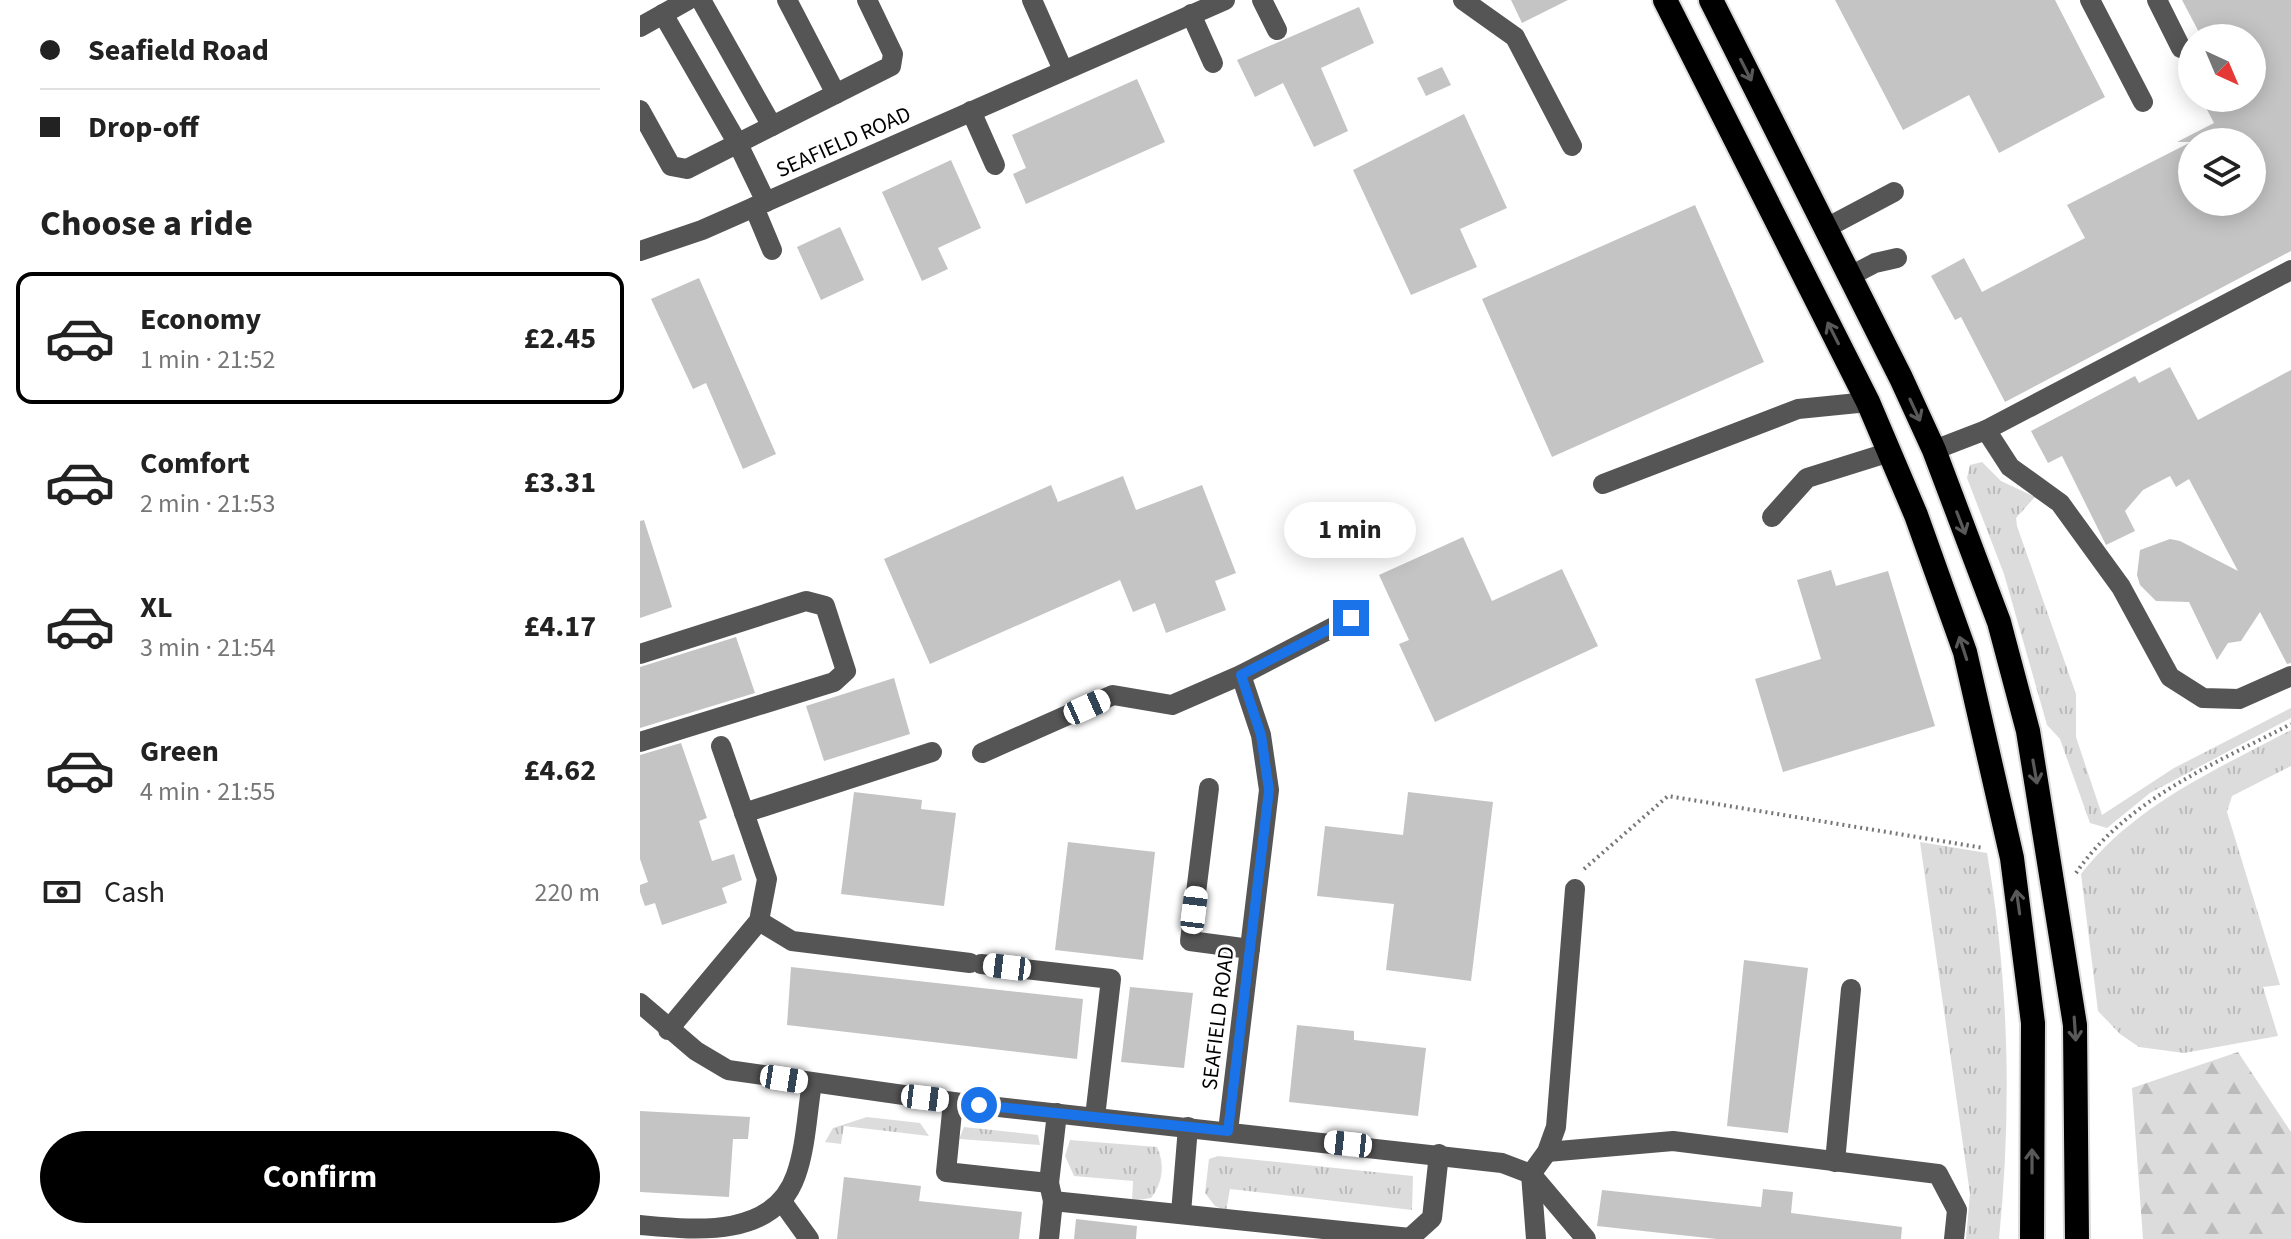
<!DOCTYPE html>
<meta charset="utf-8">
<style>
body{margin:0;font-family:"Source Sans 3",sans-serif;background:#f6f6f6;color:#222;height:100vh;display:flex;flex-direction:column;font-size:30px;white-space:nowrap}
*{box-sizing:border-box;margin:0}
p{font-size:26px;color:#767676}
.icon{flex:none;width:44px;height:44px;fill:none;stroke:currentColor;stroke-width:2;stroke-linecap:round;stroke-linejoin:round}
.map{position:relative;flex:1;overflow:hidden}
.drawer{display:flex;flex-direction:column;background:#fff;width:640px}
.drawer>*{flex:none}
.guide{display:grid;align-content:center;height:176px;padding:0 40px;background:#fff}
.needle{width:52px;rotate:136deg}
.buttons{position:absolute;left:1538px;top:24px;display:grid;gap:16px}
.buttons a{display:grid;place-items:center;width:88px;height:88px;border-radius:50%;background:#fff;box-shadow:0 4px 20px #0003;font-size:40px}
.end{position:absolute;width:36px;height:36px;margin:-18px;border:10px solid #1a73e8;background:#fff;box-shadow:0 0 0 4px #fff}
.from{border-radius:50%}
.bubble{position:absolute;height:56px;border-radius:28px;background:#fff;box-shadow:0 4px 20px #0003;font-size:26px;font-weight:700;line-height:56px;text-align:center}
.car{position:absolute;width:24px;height:48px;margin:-24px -12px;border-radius:10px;box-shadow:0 0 6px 2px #0007;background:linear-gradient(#fff 24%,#345 0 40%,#fff 0 76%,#345 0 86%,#fff 0)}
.guide b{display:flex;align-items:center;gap:28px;height:76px;font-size:30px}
.guide b+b{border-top:2px solid #e0e0e0}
.guide i{width:20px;height:20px;background:#222}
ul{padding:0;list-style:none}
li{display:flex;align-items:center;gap:24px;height:132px;margin:0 16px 12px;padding:0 24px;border:4px solid transparent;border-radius:16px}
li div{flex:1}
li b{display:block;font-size:30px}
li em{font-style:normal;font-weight:700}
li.current{border-color:#000}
li>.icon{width:72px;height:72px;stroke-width:1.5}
h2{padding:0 40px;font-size:36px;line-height:96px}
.pay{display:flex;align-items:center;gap:20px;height:88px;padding:0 40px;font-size:30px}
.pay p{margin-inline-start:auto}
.primary-button{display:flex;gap:16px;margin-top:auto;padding:16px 40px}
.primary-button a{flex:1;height:92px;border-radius:48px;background:#000;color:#fff;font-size:32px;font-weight:700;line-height:92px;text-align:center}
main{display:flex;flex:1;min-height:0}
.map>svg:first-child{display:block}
</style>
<main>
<section class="drawer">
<div class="guide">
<b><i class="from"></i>Seafield Road</b>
<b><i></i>Drop-off</b>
</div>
<h2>Choose a ride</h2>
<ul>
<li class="current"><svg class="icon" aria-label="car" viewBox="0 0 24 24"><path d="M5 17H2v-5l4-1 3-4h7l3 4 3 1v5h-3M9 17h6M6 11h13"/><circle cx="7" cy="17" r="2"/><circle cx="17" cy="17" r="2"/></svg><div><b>Economy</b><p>1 min · 21:52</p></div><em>£2.45</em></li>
<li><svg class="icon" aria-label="car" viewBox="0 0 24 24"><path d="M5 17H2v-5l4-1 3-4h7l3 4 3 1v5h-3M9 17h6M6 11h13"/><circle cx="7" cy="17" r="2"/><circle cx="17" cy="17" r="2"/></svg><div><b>Comfort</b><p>2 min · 21:53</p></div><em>£3.31</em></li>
<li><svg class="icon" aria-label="car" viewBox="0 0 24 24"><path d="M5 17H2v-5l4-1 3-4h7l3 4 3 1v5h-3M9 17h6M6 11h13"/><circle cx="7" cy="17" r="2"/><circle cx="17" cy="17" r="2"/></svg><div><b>XL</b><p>3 min · 21:54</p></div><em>£4.17</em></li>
<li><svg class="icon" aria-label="car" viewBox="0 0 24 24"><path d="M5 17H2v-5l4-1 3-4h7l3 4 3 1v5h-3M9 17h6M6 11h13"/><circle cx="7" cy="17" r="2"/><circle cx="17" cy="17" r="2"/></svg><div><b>Green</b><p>4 min · 21:55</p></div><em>£4.62</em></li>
</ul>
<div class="pay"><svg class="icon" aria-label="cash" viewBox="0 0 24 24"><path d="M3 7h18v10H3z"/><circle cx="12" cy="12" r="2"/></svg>Cash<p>220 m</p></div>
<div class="primary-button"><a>Confirm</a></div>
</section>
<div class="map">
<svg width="1651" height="1239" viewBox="0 0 1651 1239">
<defs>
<pattern id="grass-tufts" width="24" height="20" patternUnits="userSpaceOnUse" patternTransform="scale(2)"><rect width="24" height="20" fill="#dcdcdc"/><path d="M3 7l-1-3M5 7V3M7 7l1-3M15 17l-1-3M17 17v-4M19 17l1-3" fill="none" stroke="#bbb"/></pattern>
<pattern id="forest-firs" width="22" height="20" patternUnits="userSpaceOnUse" patternTransform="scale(2)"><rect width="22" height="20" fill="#dcdcdc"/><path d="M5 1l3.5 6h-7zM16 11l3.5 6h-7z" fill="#bbb"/></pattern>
</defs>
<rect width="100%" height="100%" fill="#fff"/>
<!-- grass -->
<g fill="url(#grass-tufts)">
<polygon points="1342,462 1361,481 1395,497 1376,518 1377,526 1436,694 1436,737 1462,815 1534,768 1651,708 1651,718 1510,793 1467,828 1450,823 1420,739 1407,725 1364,574 1327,478 1330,465"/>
<path d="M1651 730V766L1592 796 1587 812 1640 985 1623 987 1638 1036 1544 1053 1499 1047 1480 1034 1458 1011 1441 874C1495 805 1575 770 1651 730Z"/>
<path d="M1280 842 1347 853C1369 981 1372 1109 1359 1239H1326L1330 1194Z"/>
<polygon points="227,1117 280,1123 289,1136 204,1126 201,1144 185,1142 193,1128"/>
<polygon points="324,1127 398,1135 400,1145 319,1139"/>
<path d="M430 1140 517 1147C525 1164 523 1183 511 1198L492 1201 493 1181 434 1176 425 1156Z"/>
<polygon points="578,1156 773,1176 772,1210 590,1189 586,1211 575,1206 565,1193 569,1159"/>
</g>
<!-- forest -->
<polygon fill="url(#forest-firs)" points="1598,1052 1651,1132 1651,1239 1503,1239 1492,1088"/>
<!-- building -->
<g fill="#c4c4c4" fill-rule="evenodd">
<polygon points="871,0 928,0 882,23"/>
<polygon points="1195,0 1415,0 1465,97 1359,153 1329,95 1263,130"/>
<path d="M1542 0H1651V251L1365 402 1321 317 1315 320 1291 276 1324 258 1342 292 1445 238 1427 205 1551 142H1537L1574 123 1561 98H1612V38H1562ZM1552 142H1612V202H1552Z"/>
<polygon points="719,7 734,43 681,68 708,131 674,147 643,83 615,97 597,60"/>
<polygon points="802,67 811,85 786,96 777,78"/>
<polygon points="497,79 525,142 386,204 373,174 386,168 372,135"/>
<polygon points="824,114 867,208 820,229 837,267 771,295 713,170"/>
<polygon points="311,160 341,228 298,248 308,269 282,281 242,192"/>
<polygon points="1055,205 1124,362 912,457 842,299"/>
<polygon points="200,227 224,280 181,300 157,247"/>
<polygon points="59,278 136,454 103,469 66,383 53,389 11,299"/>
<polygon points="1530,367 1558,420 1651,370 1651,663 1647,664 1620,612 1601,641 1588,643 1577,660 1549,602 1516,601 1500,585 1497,575 1500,550 1530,539 1540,541 1598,571 1549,479 1536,487 1530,476 1503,490 1485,511 1495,531 1466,545 1422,456 1408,463 1391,431 1495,376 1499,383"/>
<polygon points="483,476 496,510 562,485 596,573 575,581 586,610 526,633 515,603 493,612 480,580 290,664 244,559 411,485 418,502"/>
<polygon points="4,520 32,607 0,618 0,521"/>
<polygon points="823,537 852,601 922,569 958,646 795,722 759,644 769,640 739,575"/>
<polygon points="1191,570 1196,586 1248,571 1295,726 1143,772 1115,679 1181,659 1157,580"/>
<polygon points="96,637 115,693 0,728 0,667"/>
<polygon points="254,678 270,734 184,761 166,706"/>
<polygon points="41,743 67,818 59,821 72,861 94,854 102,880 82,888 87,903 22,925 15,903 5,906 0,892 0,885 8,882 0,859 0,755"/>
<polygon points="214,792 282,800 281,809 316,813 304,906 201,894"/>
<polygon points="768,792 853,802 831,981 746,970 754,904 677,896 685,826 763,835"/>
<polygon points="428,842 515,852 503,960 415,950"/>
<polygon points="1104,960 1168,968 1148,1133 1087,1126"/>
<polygon points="151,967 443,999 437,1059 147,1025"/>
<polygon points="490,987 553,993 544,1068 481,1062"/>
<polygon points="657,1025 714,1031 714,1040 786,1048 778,1116 649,1102"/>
<polygon points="0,1111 110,1117 108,1139 93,1139 89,1197 0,1192"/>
<polygon points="204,1177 281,1186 279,1201 382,1212 379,1239 197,1239"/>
<polygon points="1123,1189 1153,1192 1151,1213 1262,1227 1261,1239 1077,1239 957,1226 962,1190 1121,1207"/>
<polygon points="436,1219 497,1226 496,1239 434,1239"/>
</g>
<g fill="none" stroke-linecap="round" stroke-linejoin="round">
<!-- highway casing -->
<g stroke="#dbdbdb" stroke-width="28">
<g id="highway">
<polyline points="1025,0 1228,402 1276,515 1325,652 1372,858 1393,1023 1392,1239"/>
<polyline points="1071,0 1261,378 1294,450 1359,622 1388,731 1435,1025 1437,1239"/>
</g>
</g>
<!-- path -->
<g stroke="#777" stroke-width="4" stroke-dasharray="2 4" stroke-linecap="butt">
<polyline points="944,869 1028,796 1344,848"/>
<path d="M1436 873C1486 800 1574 764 1651 724"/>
</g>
<!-- minor -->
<g stroke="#555" stroke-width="20">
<polyline points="61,0 132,126"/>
<polyline points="147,0 196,94"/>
<polyline points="392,0 423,70"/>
<polyline points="622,0 637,30"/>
<polyline points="823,0 875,37 932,146"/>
<polyline points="1450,0 1503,102"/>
<polyline points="1517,0 1541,48"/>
<polyline points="23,14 98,144 126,202"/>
<polyline points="551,14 573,63"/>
<polyline points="0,27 48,0"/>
<polyline points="0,110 31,166 47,169 251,66 253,54 227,0"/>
<polyline points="331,111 355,165"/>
<polyline points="114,207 132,250"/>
<polyline points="1186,228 1254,192"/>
<polyline points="0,251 62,230 585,0"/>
<polyline points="1210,276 1235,263 1257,258"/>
<polyline points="1346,430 1370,467 1420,503 1481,587 1530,677 1563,698 1599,699 1651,676"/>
<polyline points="1294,450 1346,430 1651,270"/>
<polyline points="963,484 1158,409 1228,402"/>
<polyline points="1132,517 1167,478 1250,452"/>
<polyline points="0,654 166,601 185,606 206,671 194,682 0,742"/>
<polyline points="342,753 473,695 532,705 601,675 711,618"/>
<polyline points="569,788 550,941 610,949"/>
<polyline points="104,813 292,752"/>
<polyline points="119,921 152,941 330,963"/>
<polyline points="341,964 471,979 455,1117"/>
<polyline points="0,1003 56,1051 88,1070 313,1102 862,1163 891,1174 946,1239"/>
<polyline points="28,1030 119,921 127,879 81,746"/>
<polyline points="313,1102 306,1172 409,1183"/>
<polyline points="588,1131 629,790 621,735 601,675"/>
<polyline points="907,1152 1033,1141 1298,1174 1317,1210 1314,1239"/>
<polyline points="1195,1162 1211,989"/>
<polyline points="413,1201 770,1238 792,1218 799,1154"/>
<polyline points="143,1203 169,1239"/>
<polyline points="541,1213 548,1127"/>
<path d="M0 1225C55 1230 134 1239 156 1175 166 1147 167 1113 172 1083"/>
<polyline points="409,1239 413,1201 409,1183 417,1113"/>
<polyline points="896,1239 891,1174 907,1152 916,1127 935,889"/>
</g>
<!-- highway -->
<use href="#highway" stroke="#000" stroke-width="24"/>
</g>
<!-- one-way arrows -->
<defs><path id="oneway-shaft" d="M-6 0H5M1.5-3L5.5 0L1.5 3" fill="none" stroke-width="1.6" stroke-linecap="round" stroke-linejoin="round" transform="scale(2)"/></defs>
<g stroke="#595959">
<use href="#oneway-shaft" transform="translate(1106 70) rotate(63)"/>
<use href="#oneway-shaft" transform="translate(1193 333) rotate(-117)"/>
<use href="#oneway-shaft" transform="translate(1275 410) rotate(65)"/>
<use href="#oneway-shaft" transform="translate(1321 523) rotate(69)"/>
<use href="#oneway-shaft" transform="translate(1323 648) rotate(-108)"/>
<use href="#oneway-shaft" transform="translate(1395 772) rotate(80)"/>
<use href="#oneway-shaft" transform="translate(1378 902) rotate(-98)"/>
<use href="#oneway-shaft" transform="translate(1435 1029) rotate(86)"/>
<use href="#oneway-shaft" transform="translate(1392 1161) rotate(-90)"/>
</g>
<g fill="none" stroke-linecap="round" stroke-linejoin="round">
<!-- route -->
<polyline stroke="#1a73e8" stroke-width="10" points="339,1105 588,1131 629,790 621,735 601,675 711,618"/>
</g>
<g text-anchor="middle" stroke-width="6" stroke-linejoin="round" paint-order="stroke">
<!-- street labels -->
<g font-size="22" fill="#000" stroke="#fff">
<text transform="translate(203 141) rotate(-24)" y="8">SEAFIELD ROAD</text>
<text transform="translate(577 1018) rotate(-83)" y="8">SEAFIELD ROAD</text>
</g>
</g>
</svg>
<div class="buttons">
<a><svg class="needle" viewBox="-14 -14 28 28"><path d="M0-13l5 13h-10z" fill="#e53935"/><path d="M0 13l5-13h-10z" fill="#767676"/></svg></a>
<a><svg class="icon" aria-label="layers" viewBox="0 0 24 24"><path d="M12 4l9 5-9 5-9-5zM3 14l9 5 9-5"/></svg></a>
</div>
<i class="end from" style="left:339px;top:1105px"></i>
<i class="end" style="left:711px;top:618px"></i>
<div class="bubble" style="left:644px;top:502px;width:132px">1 min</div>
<i class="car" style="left:447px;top:707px;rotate:66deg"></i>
<i class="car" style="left:554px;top:910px;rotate:7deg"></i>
<i class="car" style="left:367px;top:967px;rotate:277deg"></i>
<i class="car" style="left:144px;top:1079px;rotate:99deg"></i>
<i class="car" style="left:285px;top:1098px;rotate:97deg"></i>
<i class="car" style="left:708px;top:1144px;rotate:276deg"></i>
</div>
</main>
